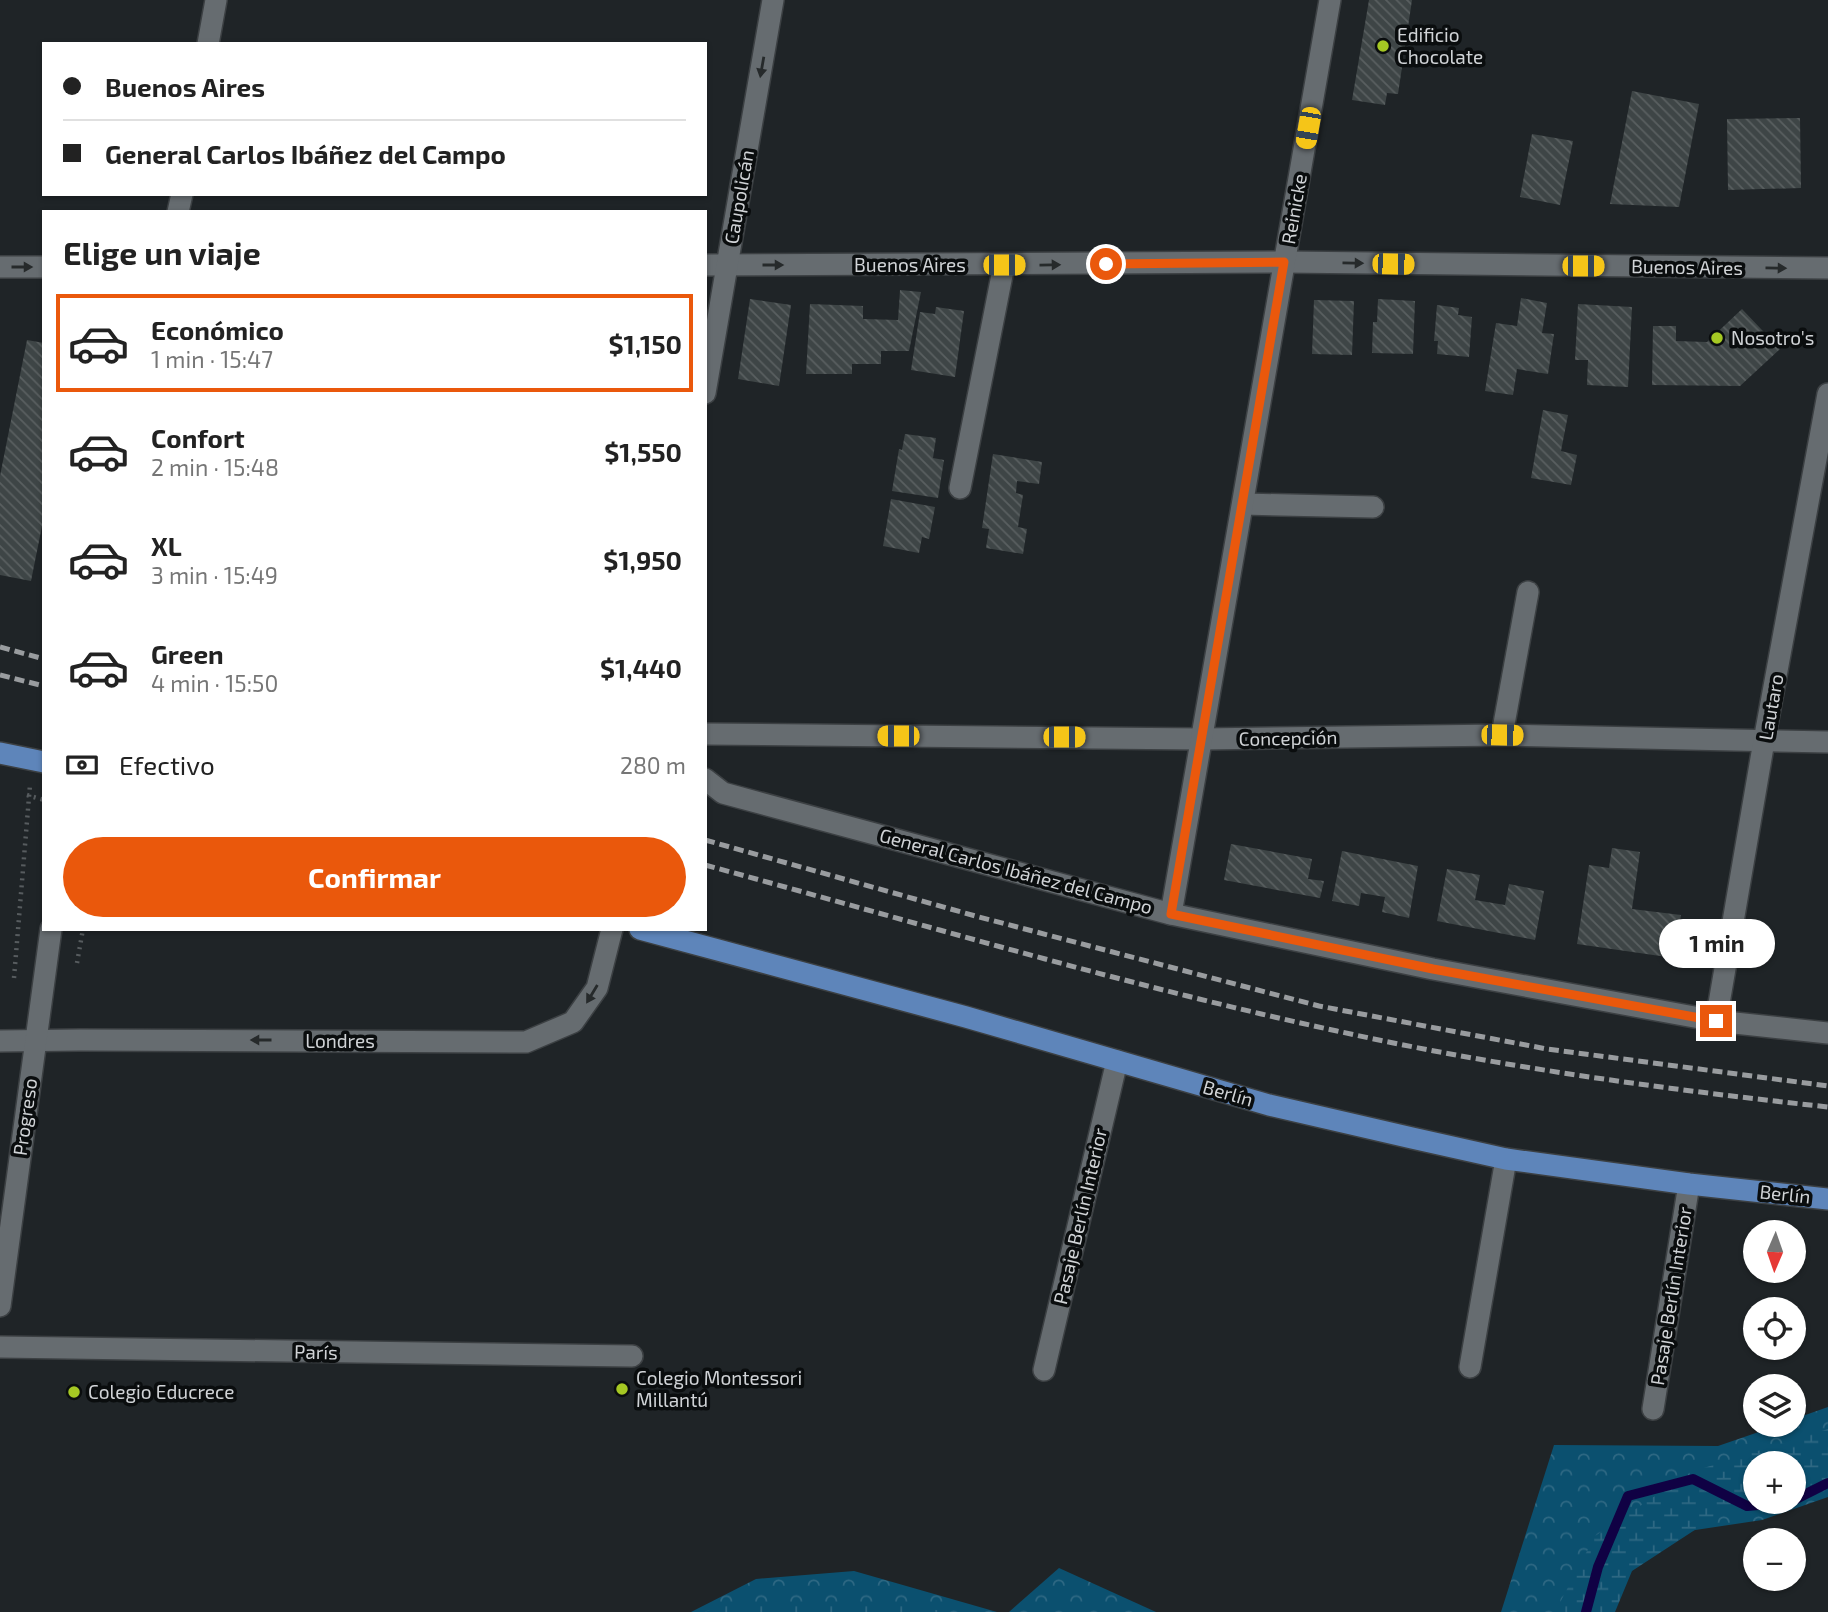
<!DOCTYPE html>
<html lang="es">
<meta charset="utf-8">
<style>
body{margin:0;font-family:"Exo 2",sans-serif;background:#f2f2f2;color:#222;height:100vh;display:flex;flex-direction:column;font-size:26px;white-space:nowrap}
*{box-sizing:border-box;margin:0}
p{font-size:23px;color:#767676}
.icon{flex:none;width:38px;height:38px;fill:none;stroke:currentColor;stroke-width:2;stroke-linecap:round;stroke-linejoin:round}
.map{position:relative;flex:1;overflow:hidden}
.sheet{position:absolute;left:42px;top:210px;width:665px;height:721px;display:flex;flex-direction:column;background:#fff;border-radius:0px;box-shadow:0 2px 5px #0004}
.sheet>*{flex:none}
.guide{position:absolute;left:42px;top:42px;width:665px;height:154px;border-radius:0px;box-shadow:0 2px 5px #0004;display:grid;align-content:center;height:154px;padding:0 21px;background:#fff}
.needle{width:46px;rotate:182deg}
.controls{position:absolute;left:1743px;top:1220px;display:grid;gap:14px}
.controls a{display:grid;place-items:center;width:63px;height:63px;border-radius:50%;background:#fff;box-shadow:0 2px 5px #0004;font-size:35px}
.end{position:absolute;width:32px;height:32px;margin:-16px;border:9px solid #ea580c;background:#fff;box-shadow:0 0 0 4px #fff}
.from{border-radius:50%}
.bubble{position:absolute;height:49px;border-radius:24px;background:#fff;box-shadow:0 2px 5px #0004;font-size:23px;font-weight:700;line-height:49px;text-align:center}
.car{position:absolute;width:21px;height:42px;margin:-21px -10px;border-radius:9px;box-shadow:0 0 5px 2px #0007;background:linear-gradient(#f5c518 24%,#345 0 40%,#f5c518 0 76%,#345 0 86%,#f5c518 0)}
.guide b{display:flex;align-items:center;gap:24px;height:66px;font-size:26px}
.guide b+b{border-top:2px solid #e0e0e0}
.guide i{width:18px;height:18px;background:#222}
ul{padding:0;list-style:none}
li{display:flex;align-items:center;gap:21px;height:98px;margin:0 14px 10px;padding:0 7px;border:4px solid transparent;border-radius:0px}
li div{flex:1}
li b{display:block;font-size:26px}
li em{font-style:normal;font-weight:700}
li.on{border-color:#ea580c}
li>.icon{width:63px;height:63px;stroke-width:1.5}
h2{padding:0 21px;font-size:32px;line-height:84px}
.pay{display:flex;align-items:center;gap:18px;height:77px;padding:0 21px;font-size:26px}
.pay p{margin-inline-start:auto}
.cta{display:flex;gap:14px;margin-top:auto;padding:14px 21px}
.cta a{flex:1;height:80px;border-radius:42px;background:#ea580c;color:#fff;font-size:28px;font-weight:700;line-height:80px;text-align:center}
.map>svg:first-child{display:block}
</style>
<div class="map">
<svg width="1828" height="1612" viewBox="0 0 1828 1612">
<defs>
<pattern id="forest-crowns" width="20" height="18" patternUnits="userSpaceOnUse" patternTransform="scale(1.75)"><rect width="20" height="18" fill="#0b506f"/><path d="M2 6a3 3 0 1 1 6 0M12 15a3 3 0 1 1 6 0" fill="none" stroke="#2e6883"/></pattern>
<pattern id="wetland-marsh" width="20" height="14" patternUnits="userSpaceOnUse" patternTransform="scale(1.75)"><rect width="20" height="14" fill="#0b506f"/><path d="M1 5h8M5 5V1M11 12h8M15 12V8" fill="none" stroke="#2e6883"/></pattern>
<pattern id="building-back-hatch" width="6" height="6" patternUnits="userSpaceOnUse" patternTransform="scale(1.75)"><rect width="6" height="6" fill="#3e4546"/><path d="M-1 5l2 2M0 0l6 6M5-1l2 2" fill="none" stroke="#595f60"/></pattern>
</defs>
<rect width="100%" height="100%" fill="#1f2427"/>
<!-- forest -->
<g fill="url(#forest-crowns)" fill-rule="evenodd">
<path d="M1828 1407V1497L1762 1520 1682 1532 1624 1566 1607 1612H1501L1554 1445 1718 1446 1779 1425 1794 1424V1419ZM1755 1463H1794V1502H1755Z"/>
<polygon points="1059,1568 1156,1612 1009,1612"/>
<polygon points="854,1571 997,1612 691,1612 756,1579"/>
</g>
<!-- wetland -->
<g fill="url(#wetland-marsh)">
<polygon points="1828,1429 1828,1480 1794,1490 1794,1463 1755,1463 1756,1502 1707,1522 1632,1571 1615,1612 1555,1612 1595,1536 1691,1472"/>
<polygon points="833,1603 905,1605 948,1612 704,1612 733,1604"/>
</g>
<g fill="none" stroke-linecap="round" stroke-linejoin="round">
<!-- stream -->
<g stroke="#100144" stroke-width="10">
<polyline points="1794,1500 1828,1483"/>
<polyline points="1586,1612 1598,1567 1628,1496 1693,1479 1747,1506 1791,1502"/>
</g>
</g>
<!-- building -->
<g fill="url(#building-back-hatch)">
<polygon points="1369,0 1412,0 1398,94 1387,93 1385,105 1352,100"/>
<polygon points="1632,91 1699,104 1679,207 1610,204"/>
<polygon points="1800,118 1801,188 1728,190 1727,119"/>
<polygon points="1532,134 1573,141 1560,205 1520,197"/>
<polygon points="900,290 921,292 909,351 881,351 881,364 852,364 852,374 806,374 810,304 863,306 863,319 898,320"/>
<polygon points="1521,298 1547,303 1542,333 1554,334 1548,374 1517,369 1513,395 1485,391 1496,323 1517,326"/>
<polygon points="750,299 791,305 779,386 738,379"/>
<polygon points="1378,299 1415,301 1413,354 1372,353 1373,322 1377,322"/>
<polygon points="1314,300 1354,301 1352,355 1312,354"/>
<polygon points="1578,304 1632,307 1628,387 1587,385 1588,360 1575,360"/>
<polygon points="1437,305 1459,308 1458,315 1472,317 1469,357 1437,354 1438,341 1434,341"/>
<polygon points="936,307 964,311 955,377 911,370 920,312 935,314"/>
<polygon points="1742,309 1780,349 1740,386 1652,385 1653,326 1676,326 1676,341 1707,342"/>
<polygon points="27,340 44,343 44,516 31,581 0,575 0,476"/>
<polygon points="1543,410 1568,415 1561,451 1577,455 1571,485 1531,478"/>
<polygon points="905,434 936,438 933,458 944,460 938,498 892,491 899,449 902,450"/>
<polygon points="993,454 1042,462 1039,484 1017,481 1016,493 1023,495 1018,527 1027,529 1023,554 986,548 989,529 982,528"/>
<polygon points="891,499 935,507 929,539 922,537 919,553 883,546"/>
<polygon points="1231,844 1312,859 1308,879 1324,881 1320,898 1224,880"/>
<polygon points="1612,848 1640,852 1632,909 1681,915 1674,958 1577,944 1589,865 1609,868"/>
<polygon points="1342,851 1418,866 1409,918 1382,912 1385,897 1361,893 1359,906 1332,901"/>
<polygon points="1447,869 1480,875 1475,900 1505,905 1509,884 1544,891 1535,940 1437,921"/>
</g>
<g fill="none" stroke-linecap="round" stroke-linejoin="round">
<!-- minor casing -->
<g stroke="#3c4043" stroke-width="24">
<g id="minor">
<polyline points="208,44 216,0"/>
<polyline points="178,212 182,194"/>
<polyline points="705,265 1285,262 1828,268"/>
<polyline points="0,267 44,267"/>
<polyline points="705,393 773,0"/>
<polyline points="960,488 1004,265"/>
<polyline points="1243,504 1373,507"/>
<polyline points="705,734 1202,739 1502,735 1828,742"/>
<polyline points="1502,735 1528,592"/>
<polyline points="705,779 723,793 1171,914 1433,969 1716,1021 1828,1033"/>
<polyline points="1171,914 1330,0"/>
<polyline points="1716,1021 1764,741 1828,394"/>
<polyline points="0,1041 80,1040 526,1042 573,1022 597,988 612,929"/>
<polyline points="0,1306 51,929"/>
<polyline points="0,1347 632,1356"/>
<polyline points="1470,1367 1506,1159"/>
<polyline points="1044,1370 1117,1061"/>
<polyline points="1653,1409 1689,1184"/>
</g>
</g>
<!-- major casing -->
<g stroke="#3c4043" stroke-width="24">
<g id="major">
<polyline points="0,753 44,762"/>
<polyline points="640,929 966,1017 1269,1105 1412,1138 1506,1159 1689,1184 1828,1199"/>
</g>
</g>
<!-- path -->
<g stroke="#575c5f" stroke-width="4.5" stroke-dasharray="2 5" stroke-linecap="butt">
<polyline points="27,795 44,800"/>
<polyline points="77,963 83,929"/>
<polyline points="14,978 30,785"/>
</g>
<!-- minor -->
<use href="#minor" stroke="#666c70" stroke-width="21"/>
<!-- major -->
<use href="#major" stroke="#5e85ba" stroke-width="21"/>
<!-- rail -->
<g stroke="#999c9f" stroke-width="5" stroke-dasharray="10 5" stroke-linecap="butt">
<polyline points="0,647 44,659"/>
<polyline points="0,675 44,686"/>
<polyline points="705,840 979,917 1319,1006 1547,1049 1828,1086"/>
<path d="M705 865C915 922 1124 985 1337 1031 1499 1067 1663 1089 1828 1107"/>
</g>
</g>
<!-- one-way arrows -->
<defs><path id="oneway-solid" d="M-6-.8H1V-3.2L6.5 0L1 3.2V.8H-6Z" transform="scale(1.75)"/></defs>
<g fill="#262a2b">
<use href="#oneway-solid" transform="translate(762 67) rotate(100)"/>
<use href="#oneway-solid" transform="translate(1353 263) rotate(1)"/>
<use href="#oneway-solid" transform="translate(773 265)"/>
<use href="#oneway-solid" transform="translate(1050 265) rotate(-1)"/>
<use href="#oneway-solid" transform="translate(22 267)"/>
<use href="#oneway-solid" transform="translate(1776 268) rotate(1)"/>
<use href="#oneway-solid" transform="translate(592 994) rotate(121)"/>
<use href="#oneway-solid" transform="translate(261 1040) rotate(-180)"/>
</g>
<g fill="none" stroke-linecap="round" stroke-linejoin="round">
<!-- route -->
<polyline stroke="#ea580c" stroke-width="9" points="1106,264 1284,262 1171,914 1433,969 1716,1021"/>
</g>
<!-- markers -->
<g fill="#a5c823" stroke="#0a0d0e" stroke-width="2.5">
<circle cx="1383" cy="46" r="7"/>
<circle cx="1717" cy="338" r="7"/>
<circle cx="622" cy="1389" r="7"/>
<circle cx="74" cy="1392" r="7"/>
</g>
<g text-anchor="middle" stroke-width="7" stroke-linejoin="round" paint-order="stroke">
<!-- poi labels -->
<g font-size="19" fill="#d0d3d6" stroke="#0a0d0e" text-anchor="start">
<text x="1397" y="42">Edificio<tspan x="1397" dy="22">Chocolate</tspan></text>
<text x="1731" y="345">Nosotro's</text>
<text x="636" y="1385">Colegio Montessori<tspan x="636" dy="22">Millantú</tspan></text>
<text x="88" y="1399">Colegio Educrece</text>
</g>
<!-- street labels -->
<g font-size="19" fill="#d0d3d6" stroke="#0a0d0e">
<text transform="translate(739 197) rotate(-80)" y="7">Caupolicán</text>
<text transform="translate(1294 209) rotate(-80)" y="7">Reinicke</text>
<text x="910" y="272">Buenos Aires</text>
<text transform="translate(1687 267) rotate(1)" y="7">Buenos Aires</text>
<text transform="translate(1771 707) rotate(-80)" y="7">Lautaro</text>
<text transform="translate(1288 738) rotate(-1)" y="7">Concepción</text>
<text transform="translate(1016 871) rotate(15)" y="7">General Carlos Ibáñez del Campo</text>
<text x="340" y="1048">Londres</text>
<text transform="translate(1228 1093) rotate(16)" y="7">Berlín</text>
<text transform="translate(25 1117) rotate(-82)" y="7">Progreso</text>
<text transform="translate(1785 1194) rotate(6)" y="7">Berlín</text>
<text transform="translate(1080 1216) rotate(-77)" y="7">Pasaje Berlín Interior</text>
<text transform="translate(1671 1296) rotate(-81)" y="7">Pasaje Berlín Interior</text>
<text transform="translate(316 1352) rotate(1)" y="7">París</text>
</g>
</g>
</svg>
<div class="controls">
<a><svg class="needle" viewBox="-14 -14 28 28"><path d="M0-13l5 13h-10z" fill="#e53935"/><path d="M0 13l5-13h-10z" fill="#767676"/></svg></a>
<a><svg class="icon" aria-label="locate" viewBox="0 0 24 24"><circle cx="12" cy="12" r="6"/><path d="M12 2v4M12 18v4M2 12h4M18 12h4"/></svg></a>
<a><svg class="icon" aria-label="layers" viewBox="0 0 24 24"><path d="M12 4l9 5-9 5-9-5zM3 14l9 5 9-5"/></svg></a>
<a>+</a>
<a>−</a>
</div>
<i class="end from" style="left:1106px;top:264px"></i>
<i class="end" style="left:1716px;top:1021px"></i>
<div class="bubble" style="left:1659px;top:919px;width:116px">1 min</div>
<i class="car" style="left:1308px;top:128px;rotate:190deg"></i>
<i class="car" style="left:1393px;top:264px;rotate:91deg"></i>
<i class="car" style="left:1004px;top:265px;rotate:90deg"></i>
<i class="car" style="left:1583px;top:266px;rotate:90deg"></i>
<i class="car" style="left:1502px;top:735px;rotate:91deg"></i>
<i class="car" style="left:898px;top:736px;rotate:270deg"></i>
<i class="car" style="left:1064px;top:737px;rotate:90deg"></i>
<div class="guide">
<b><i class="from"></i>Buenos Aires</b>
<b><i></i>General Carlos Ibáñez del Campo</b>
</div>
<section class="sheet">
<h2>Elige un viaje</h2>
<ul>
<li class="on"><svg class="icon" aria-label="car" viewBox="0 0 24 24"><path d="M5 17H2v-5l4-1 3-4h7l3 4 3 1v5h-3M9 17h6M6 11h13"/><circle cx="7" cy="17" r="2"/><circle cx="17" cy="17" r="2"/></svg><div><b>Económico</b><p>1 min · 15:47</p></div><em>$1,150</em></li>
<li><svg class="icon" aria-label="car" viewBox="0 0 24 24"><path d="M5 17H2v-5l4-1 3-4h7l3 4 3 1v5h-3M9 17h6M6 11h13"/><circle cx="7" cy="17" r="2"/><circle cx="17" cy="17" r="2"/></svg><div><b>Confort</b><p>2 min · 15:48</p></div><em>$1,550</em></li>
<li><svg class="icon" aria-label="car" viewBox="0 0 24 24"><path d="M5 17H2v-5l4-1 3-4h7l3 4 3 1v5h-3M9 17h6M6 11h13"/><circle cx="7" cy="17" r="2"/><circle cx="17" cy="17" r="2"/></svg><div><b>XL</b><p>3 min · 15:49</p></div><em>$1,950</em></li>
<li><svg class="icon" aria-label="car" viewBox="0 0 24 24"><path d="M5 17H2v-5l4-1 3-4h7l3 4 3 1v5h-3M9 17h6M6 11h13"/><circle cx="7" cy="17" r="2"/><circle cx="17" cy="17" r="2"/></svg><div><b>Green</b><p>4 min · 15:50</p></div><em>$1,440</em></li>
</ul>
<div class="pay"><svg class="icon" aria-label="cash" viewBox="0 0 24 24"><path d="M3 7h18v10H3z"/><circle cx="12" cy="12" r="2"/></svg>Efectivo<p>280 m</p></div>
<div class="cta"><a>Confirmar</a></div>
</section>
</div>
